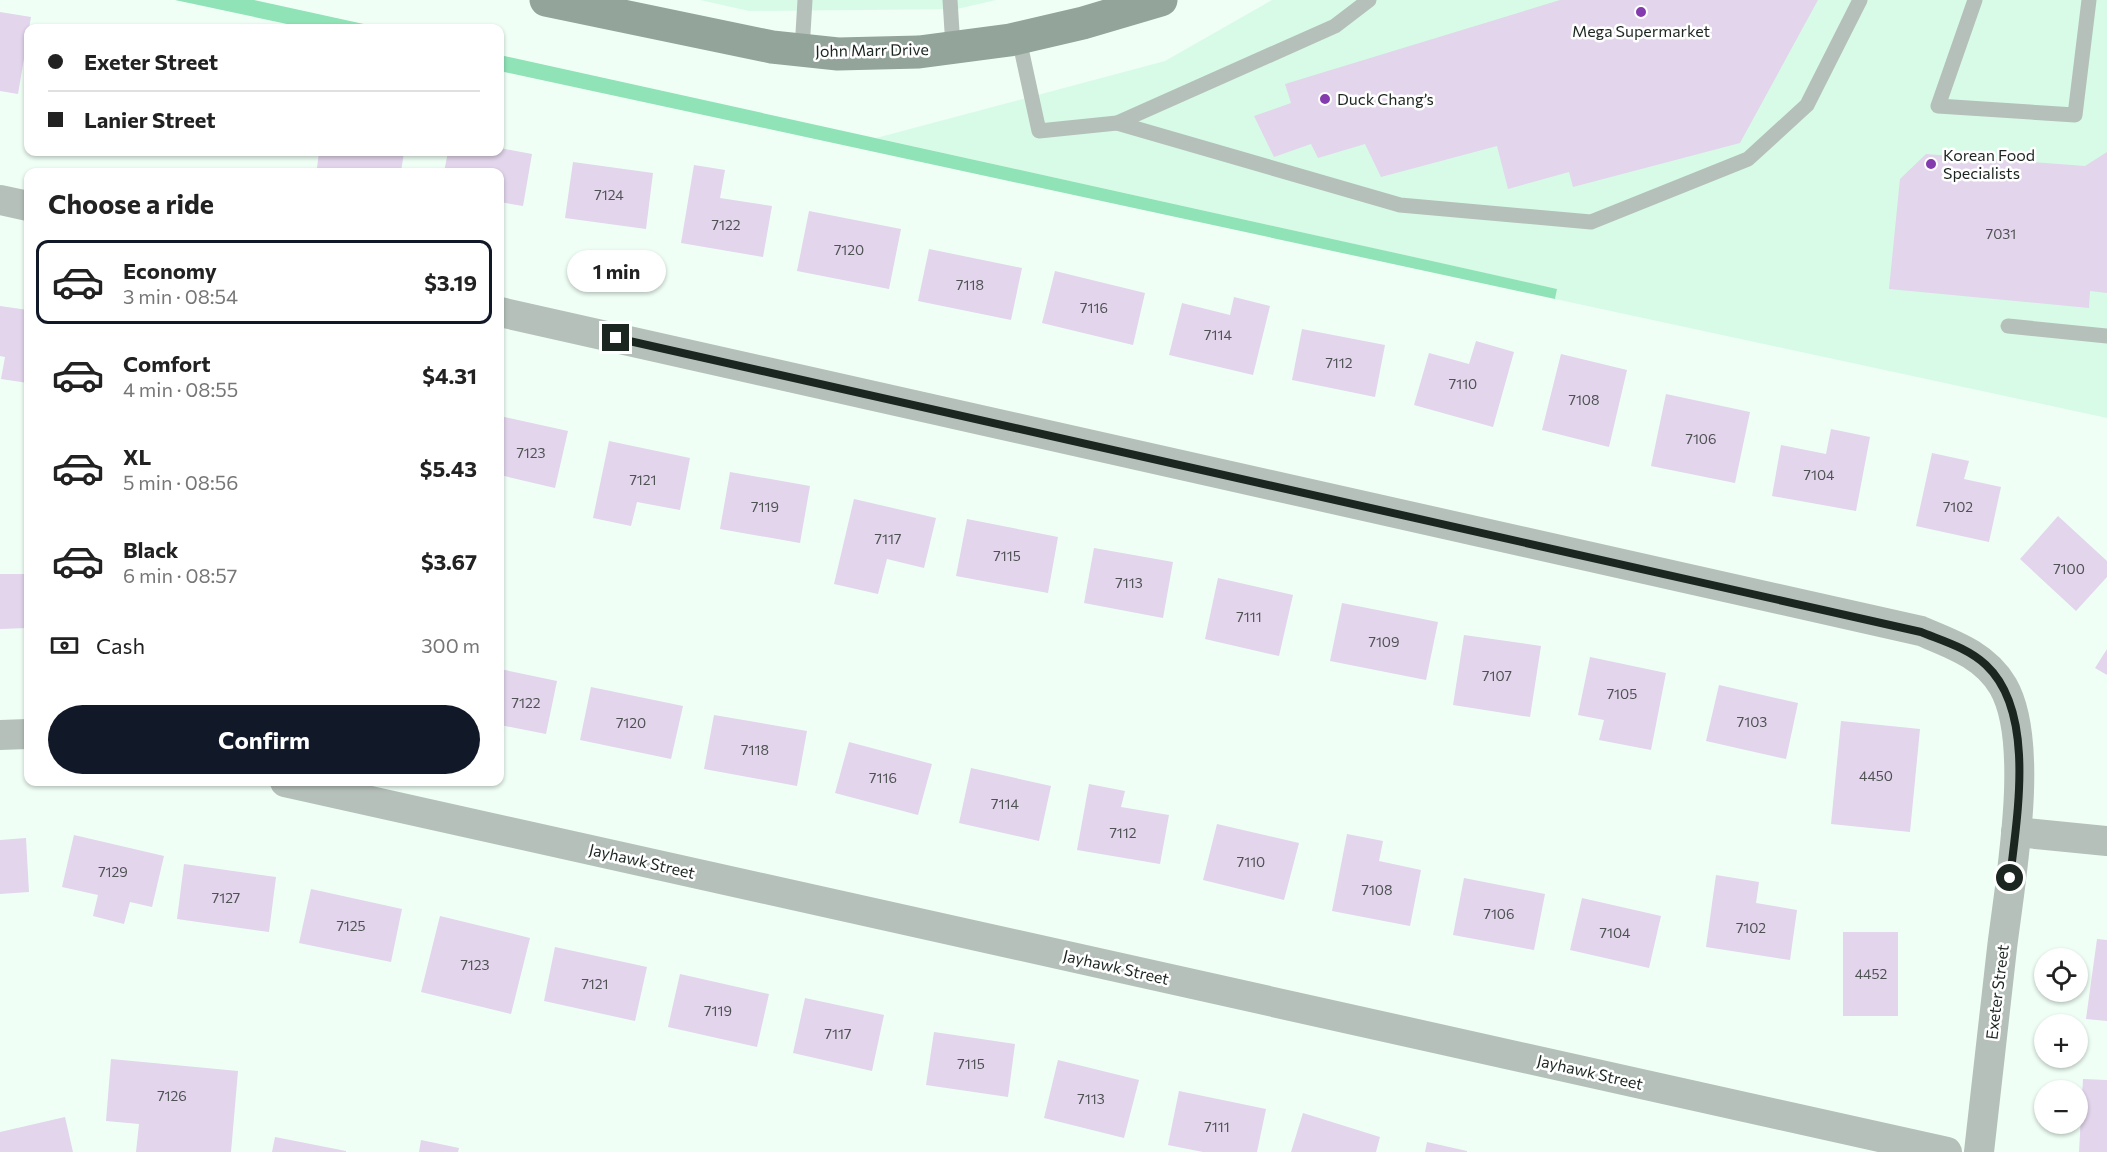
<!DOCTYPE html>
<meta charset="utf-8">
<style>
body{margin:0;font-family:Commissioner,sans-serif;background:#f2f2f2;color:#222;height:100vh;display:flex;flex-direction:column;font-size:22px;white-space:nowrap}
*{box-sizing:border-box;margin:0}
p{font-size:20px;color:#767676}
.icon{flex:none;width:33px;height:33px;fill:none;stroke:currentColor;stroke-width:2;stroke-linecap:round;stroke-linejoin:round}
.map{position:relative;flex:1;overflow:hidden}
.drawer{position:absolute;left:24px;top:168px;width:480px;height:618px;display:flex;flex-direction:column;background:#fff;border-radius:12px;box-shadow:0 2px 4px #0004}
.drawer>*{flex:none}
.top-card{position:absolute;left:24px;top:24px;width:480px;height:132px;border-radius:12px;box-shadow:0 2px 4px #0004;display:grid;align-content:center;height:132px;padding:0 24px;background:#fff}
.controls{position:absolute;left:2034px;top:948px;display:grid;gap:12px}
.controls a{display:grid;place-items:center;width:54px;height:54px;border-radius:50%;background:#fff;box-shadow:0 2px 4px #0004;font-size:30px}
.end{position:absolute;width:27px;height:27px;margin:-14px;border:8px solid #1c2620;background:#fff;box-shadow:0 0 0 3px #fff}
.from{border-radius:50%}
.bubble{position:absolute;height:42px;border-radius:21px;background:#fff;box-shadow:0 2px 4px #0004;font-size:20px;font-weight:700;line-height:42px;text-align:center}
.top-card b{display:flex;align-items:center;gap:21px;height:57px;font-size:22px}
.top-card b+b{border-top:2px solid #e0e0e0}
.top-card i{width:15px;height:15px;background:#222}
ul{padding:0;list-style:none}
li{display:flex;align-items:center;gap:18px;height:84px;margin:0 12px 9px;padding:0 12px;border:3px solid transparent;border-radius:12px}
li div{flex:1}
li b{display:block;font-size:22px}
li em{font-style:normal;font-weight:700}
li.selected{border-color:#111827}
li>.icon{width:54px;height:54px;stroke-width:1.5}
h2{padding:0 24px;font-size:27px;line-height:72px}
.pay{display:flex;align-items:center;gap:15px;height:66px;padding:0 24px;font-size:22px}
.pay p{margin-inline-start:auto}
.primary-button{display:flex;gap:12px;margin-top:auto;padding:12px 24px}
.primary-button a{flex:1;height:69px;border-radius:36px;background:#111827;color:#fff;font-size:24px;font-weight:700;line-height:69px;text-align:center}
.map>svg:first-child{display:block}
</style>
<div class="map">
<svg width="2107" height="1152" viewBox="0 0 2107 1152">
<rect width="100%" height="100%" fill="#effff6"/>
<!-- built -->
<g fill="#d8fbe7">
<polygon points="700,0 996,0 957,9 749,11"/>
<polygon points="1272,0 2107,0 2107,418 1555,299 1557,289 876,138 1165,61"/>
</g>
<!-- green -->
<g fill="#8fe3b7">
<polygon points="175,0 254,0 382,28 306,28"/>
<polygon points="500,55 1432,261 1557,289 1555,299 500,71"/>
</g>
<!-- building -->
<g fill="#e2d5ec">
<polygon points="1560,0 1818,0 1740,143 1573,187 1569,172 1508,189 1497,146 1381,177 1365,144 1318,158 1311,144 1274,157 1254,116 1291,103 1285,84"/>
<polygon points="0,12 31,17 18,94 0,91"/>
<polygon points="500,148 532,154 523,206 500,202 500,172 444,172 448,152 500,152"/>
<polygon points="319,152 404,152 401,172 347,172 317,168"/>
<polygon points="2107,152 2107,293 2090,291 2089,308 1889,289 1900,179 1926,154 2085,166"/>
<polygon points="573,162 653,173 646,229 565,218"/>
<polygon points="694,165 725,170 720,198 772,206 763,257 681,243"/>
<polygon points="809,211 901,229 889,289 797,271"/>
<polygon points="929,249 1022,268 1011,320 918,301"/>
<polygon points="1055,271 1145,293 1133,345 1042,323"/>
<polygon points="1234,297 1270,306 1253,375 1169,355 1182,303 1230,315"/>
<polygon points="0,306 28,310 28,383 1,379 5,357 0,356"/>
<polygon points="1302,329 1385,345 1375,397 1292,380"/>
<polygon points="1476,341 1514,352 1493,427 1414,405 1429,353 1469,364"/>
<polygon points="1561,354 1627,370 1609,447 1542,430"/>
<polygon points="1666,394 1750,412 1735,483 1651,466"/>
<polygon points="500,416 568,431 555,488 500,475"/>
<polygon points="1831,429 1870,437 1856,511 1772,496 1781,445 1826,454"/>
<polygon points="609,441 690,458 680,510 637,502 631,526 593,518"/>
<polygon points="1932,453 1969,461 1964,479 2001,487 1989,542 1916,526"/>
<polygon points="730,472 810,486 800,543 720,529"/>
<polygon points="854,499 936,518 924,568 887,559 878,594 834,584"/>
<polygon points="2058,516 2107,561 2107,577 2076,611 2020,559"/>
<polygon points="967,519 1058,537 1048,593 956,576"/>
<polygon points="1094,548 1173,562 1163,618 1084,603"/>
<polygon points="0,574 28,574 28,628 0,629"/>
<polygon points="1218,578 1293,595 1279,656 1205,639"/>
<polygon points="1342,603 1438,622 1426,680 1330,661"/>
<polygon points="1464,635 1541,646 1530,717 1453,705"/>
<polygon points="2107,649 2107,675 2095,668"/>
<polygon points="1590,657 1666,673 1651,750 1599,740 1604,720 1578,715"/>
<polygon points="500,669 557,681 546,734 500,725"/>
<polygon points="1719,685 1798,703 1786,759 1706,741"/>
<polygon points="591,687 683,706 671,759 580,740"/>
<polygon points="714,715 807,731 797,786 704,769"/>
<polygon points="1841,721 1920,729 1910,832 1831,824"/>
<polygon points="849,742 932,764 918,815 835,793"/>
<polygon points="971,768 1051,786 1039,841 959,823"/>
<polygon points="1089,784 1125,791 1121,807 1169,815 1160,864 1077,850"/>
<polygon points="1217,824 1299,843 1284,900 1203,880"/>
<polygon points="1347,834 1383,841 1379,861 1421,870 1410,926 1332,911"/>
<polygon points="74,835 164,856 152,907 130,902 124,924 93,916 98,895 62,887"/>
<polygon points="26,838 29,892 0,894 0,840"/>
<polygon points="184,864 276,877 269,932 177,919"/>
<polygon points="1716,875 1759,882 1756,903 1797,910 1790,960 1706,947"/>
<polygon points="1464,878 1545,894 1534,950 1453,935"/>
<polygon points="311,889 402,909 391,962 299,943"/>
<polygon points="1582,898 1661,916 1649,968 1570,950"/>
<polygon points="440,916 530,938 511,1014 421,992"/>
<rect x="1843" y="932" width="55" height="84"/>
<polygon points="2097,939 2107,940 2107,1021 2086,1019"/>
<polygon points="555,947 647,967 635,1021 544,1001"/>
<polygon points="680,974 769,994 757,1047 668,1027"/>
<polygon points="805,998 884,1015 872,1071 793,1053"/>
<polygon points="934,1032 1015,1044 1008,1097 926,1085"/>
<polygon points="111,1059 238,1071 231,1152 136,1152 139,1124 106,1121"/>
<polygon points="1058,1060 1139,1080 1124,1138 1044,1118"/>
<polygon points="2083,1079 2107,1080 2107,1152 2079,1152"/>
<polygon points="1179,1091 1266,1109 1257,1152 1203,1152 1168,1145"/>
<polygon points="1303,1113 1380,1137 1376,1152 1291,1152"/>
<polygon points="65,1117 73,1152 0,1152 0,1132"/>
<polygon points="275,1137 346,1151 346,1152 272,1152"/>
<polygon points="421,1140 459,1148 458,1152 419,1152"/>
<polygon points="1427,1142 1467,1151 1467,1152 1425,1152"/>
</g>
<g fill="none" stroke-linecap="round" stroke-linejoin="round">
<!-- lane -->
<g stroke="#b5c0ba" stroke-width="15">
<polyline points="950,0 953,47"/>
<polyline points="1975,0 1938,106 2075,115 2089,0"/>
<polyline points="1019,39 1039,131 1117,123 1335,26 1369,0"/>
<polyline points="802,50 805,0"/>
<polyline points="1117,123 1400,205 1591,222 1748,159 1807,105 1860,0"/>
<polyline points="2008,326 2107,336"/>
</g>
<!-- street -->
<g stroke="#b5c0ba" stroke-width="30">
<polyline points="0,200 28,206"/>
<path d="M500 312 1921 631C1952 644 1985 655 2003 686 2036 743 2010 881 2002 948 1994 1016 1987 1084 1979 1152"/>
<polyline points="0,735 28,734"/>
<polyline points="285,782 1947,1152"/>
<polyline points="2016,832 2107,841"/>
</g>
<!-- secondary -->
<polyline stroke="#93a49a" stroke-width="33" points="546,0 772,47 838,54 919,52 1010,40 1083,23 1161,0"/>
</g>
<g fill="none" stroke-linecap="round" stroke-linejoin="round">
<!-- route -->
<path stroke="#1c2620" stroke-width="8" d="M616 338 1921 632C1943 641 1968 648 1986 665 2036 712 2017 816 2010 878"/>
</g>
<!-- markers -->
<g fill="#833bad" stroke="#fff" stroke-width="2">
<circle cx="1641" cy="12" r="6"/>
<circle cx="1325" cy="99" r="6"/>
<circle cx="1931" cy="164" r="6"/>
</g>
<g text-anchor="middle" stroke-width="5" stroke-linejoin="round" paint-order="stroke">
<!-- number labels -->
<g font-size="14" fill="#4e5253">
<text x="609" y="200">7124</text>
<text x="726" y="230">7122</text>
<text x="2001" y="239">7031</text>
<text x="849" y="255">7120</text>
<text x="970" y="290">7118</text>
<text x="1094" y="313">7116</text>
<text x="1218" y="340">7114</text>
<text x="1339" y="368">7112</text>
<text x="1463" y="389">7110</text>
<text x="1584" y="405">7108</text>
<text x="1701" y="444">7106</text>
<text x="531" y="458">7123</text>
<text x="1819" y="480">7104</text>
<text x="643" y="485">7121</text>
<text x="765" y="512">7119</text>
<text x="1958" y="512">7102</text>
<text x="888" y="544">7117</text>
<text x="1007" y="561">7115</text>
<text x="2069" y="574">7100</text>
<text x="1129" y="588">7113</text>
<text x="1249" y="622">7111</text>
<text x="1384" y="647">7109</text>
<text x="1497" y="681">7107</text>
<text x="1622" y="699">7105</text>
<text x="526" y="708">7122</text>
<text x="1752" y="727">7103</text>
<text x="631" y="728">7120</text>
<text x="755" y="755">7118</text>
<text x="1876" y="781">4450</text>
<text x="883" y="783">7116</text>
<text x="1005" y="809">7114</text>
<text x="1123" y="838">7112</text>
<text x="1251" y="867">7110</text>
<text x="113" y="877">7129</text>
<text x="1377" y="895">7108</text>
<text x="226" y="903">7127</text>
<text x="1499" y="919">7106</text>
<text x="351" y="931">7125</text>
<text x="1751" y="933">7102</text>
<text x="1615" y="938">7104</text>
<text x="475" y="970">7123</text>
<text x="1871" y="979">4452</text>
<text x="595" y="989">7121</text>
<text x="718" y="1016">7119</text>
<text x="838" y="1039">7117</text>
<text x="971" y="1069">7115</text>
<text x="172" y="1101">7126</text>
<text x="1091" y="1104">7113</text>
<text x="1217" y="1132">7111</text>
</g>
<!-- poi labels -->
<g font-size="16" fill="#1c2620" stroke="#fff" text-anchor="start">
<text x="1641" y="37" text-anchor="middle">Mega Supermarket</text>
<text x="1337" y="105">Duck Chang’s</text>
<text x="1943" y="161">Korean Food<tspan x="1943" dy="18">Specialists</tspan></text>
</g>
<!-- street labels -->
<g font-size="16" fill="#1c2620" stroke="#fff">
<text transform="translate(872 50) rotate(-1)" y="6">John Marr Drive</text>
<text transform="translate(642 861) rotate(13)" y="6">Jayhawk Street</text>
<text transform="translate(1116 967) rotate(13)" y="6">Jayhawk Street</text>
<text transform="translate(1997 992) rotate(-83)" y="6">Exeter Street</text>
<text transform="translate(1590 1072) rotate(13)" y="6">Jayhawk Street</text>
</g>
</g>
</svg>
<div class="controls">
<a><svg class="icon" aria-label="locate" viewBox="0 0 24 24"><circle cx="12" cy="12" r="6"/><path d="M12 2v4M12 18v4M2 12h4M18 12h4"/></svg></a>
<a>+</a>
<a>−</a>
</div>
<i class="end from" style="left:2010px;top:878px"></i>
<i class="end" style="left:616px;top:338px"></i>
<div class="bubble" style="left:567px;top:250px;width:99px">1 min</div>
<div class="top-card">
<b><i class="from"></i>Exeter Street</b>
<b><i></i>Lanier Street</b>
</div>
<section class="drawer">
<h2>Choose a ride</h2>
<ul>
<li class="selected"><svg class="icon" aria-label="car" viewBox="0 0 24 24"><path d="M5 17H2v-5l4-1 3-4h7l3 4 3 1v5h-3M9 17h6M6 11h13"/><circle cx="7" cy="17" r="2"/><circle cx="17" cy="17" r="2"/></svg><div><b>Economy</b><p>3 min · 08:54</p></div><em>$3.19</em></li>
<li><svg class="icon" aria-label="car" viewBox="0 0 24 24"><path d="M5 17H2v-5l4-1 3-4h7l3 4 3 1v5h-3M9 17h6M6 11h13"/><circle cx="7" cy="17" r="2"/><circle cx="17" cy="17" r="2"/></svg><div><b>Comfort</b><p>4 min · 08:55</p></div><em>$4.31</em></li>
<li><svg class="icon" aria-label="car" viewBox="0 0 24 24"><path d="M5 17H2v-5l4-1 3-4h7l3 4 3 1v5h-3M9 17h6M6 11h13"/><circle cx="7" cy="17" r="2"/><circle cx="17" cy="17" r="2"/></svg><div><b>XL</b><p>5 min · 08:56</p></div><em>$5.43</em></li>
<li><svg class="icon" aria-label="car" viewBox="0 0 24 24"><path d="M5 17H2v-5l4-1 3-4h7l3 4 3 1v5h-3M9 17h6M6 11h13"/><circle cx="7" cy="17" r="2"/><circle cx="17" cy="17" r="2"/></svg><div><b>Black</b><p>6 min · 08:57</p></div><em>$3.67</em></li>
</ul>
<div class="pay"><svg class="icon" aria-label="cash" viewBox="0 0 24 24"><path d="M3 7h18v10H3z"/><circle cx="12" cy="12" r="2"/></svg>Cash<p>300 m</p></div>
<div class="primary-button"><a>Confirm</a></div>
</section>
</div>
